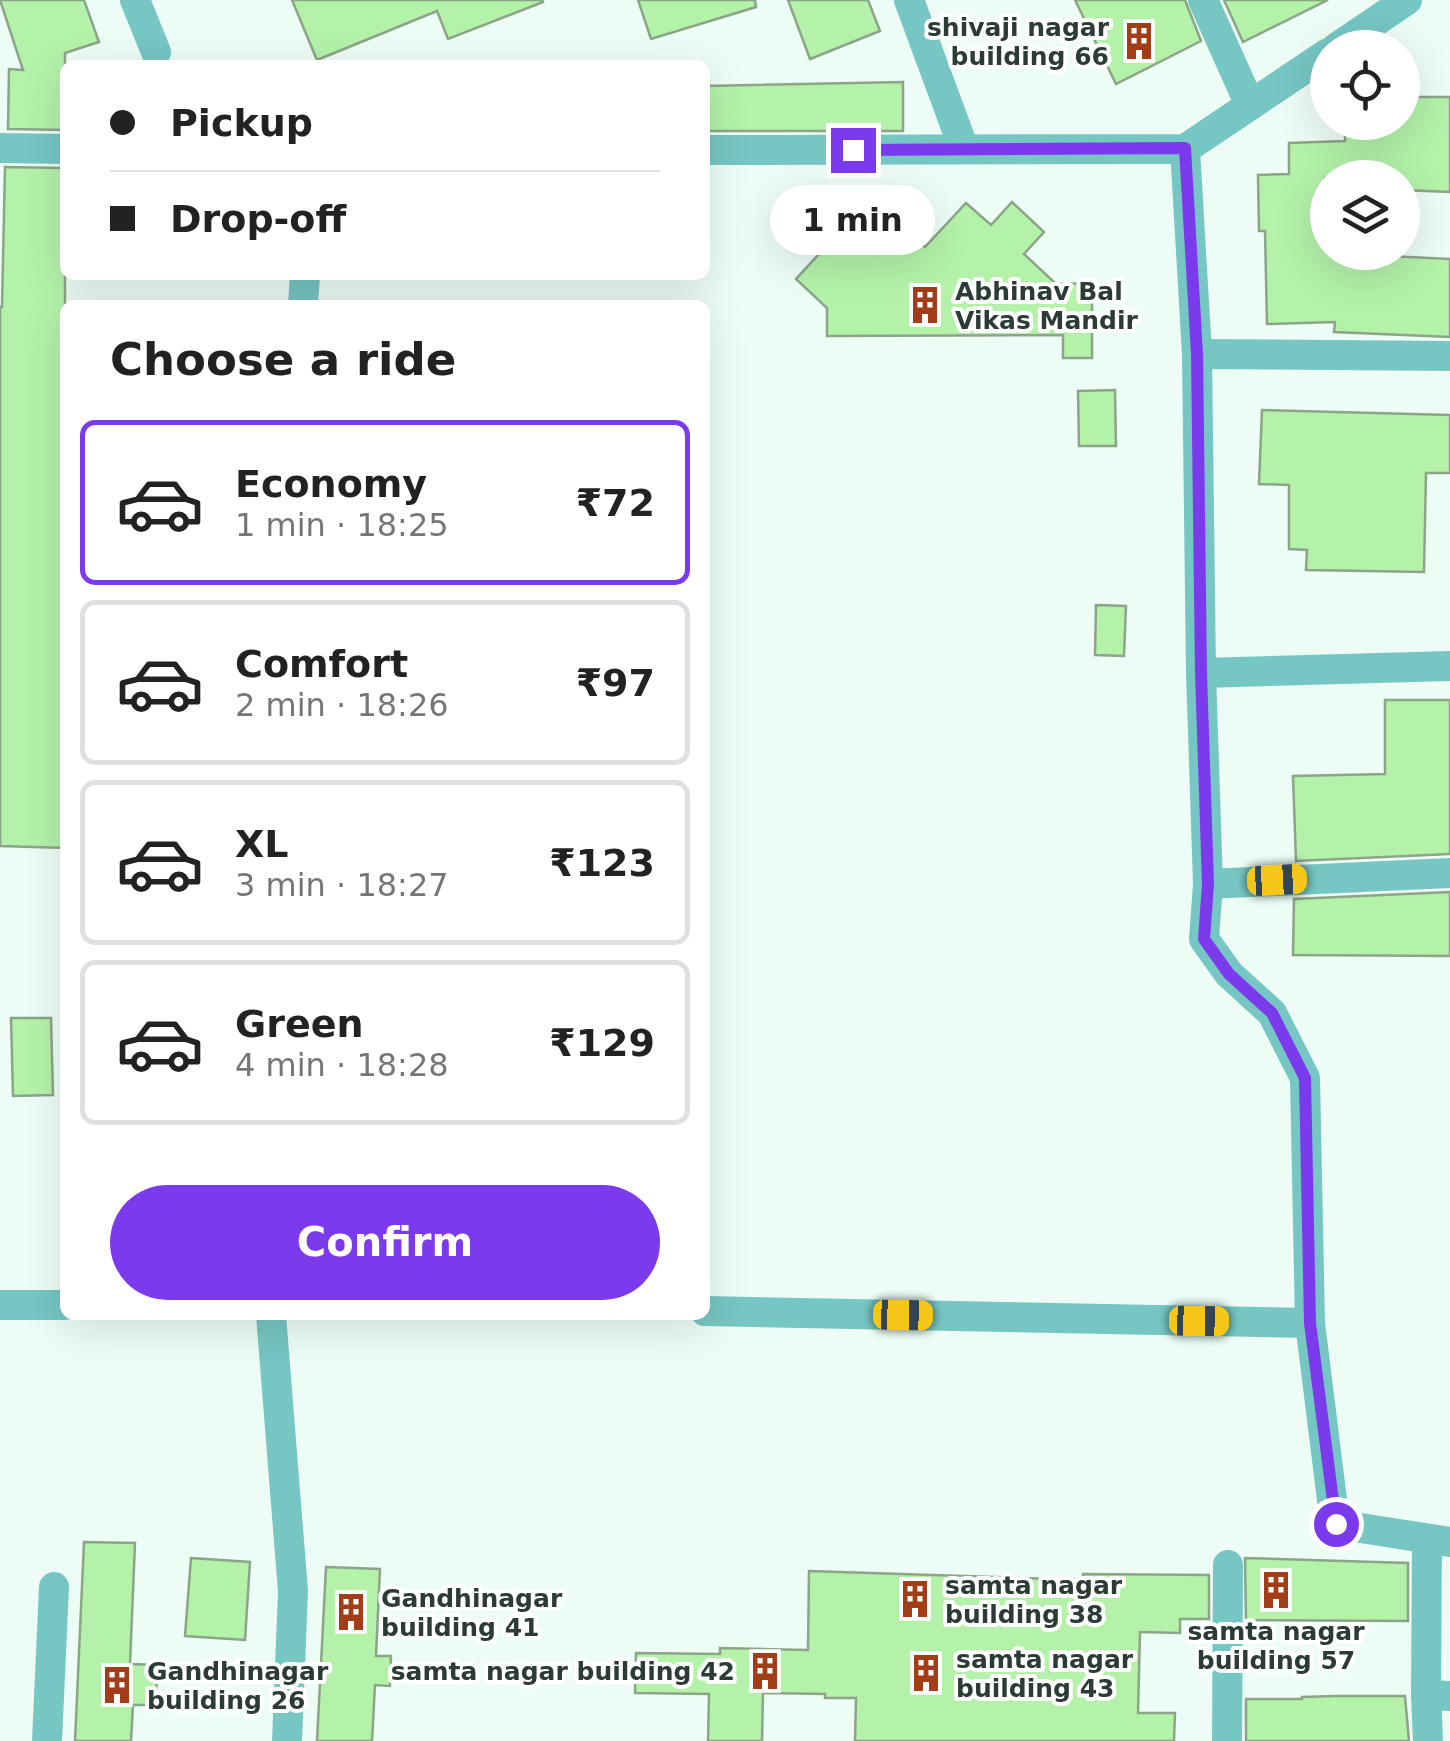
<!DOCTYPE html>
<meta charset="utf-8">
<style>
body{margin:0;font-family:"DejaVu Sans",sans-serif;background:#f2f2f2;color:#222;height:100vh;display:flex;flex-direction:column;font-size:38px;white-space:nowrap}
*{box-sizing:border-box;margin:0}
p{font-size:32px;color:#767676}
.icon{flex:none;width:55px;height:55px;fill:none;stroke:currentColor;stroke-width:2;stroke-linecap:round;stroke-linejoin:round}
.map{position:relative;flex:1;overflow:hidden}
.panel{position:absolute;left:60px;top:300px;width:650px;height:1020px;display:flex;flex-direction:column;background:#fff;border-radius:15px;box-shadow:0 10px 40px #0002}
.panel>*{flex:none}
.top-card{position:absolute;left:60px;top:60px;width:650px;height:220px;border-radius:15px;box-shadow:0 10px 40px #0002;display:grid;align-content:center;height:220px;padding:0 50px;background:#fff}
.fabs{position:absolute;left:1310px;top:30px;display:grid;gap:20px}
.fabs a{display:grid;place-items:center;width:110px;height:110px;border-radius:50%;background:#fff;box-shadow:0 10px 40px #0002;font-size:50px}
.end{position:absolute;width:45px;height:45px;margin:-22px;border:12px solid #7c3aed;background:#fff;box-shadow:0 0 0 5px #fff}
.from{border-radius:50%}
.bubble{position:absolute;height:70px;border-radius:35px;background:#fff;box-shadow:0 10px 40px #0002;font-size:32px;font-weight:800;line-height:70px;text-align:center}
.car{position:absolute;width:30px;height:60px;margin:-30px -15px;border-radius:12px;box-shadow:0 0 8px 2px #0007;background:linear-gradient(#f5c518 24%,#345 0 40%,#f5c518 0 76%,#345 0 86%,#f5c518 0)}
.top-card b{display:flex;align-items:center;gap:35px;height:95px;font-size:38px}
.top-card b+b{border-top:2px solid #e0e0e0}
.top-card i{width:25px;height:25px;background:#222}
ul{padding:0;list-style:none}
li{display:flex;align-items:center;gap:30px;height:165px;margin:0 20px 15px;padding:0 30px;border:5px solid #e0e0e0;border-radius:15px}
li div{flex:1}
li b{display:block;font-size:38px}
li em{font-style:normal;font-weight:800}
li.on{border-color:#7c3aed}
li>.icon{width:90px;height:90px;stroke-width:1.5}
h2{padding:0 50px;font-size:45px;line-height:120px}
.button{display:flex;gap:20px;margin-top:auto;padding:20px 50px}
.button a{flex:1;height:115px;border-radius:60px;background:#7c3aed;color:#fff;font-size:40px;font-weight:800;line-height:115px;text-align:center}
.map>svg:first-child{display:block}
</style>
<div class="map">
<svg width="1450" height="1741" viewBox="0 0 1450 1741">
<rect width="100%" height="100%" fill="#edfdf6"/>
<!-- building -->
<g fill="#b4f2aa" stroke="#8ca488" stroke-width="2.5">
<polygon points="0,0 84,0 99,42 65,53 65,130 8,129 9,69 23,70"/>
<polygon points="292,0 542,0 543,2 448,39 437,11 317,60"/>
<polygon points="638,0 755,0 756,7 651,39"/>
<polygon points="788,0 868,0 880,31 810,59"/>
<polygon points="1075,0 1185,0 1201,41 1116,84"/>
<polygon points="1224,0 1328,0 1243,42"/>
<polygon points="903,82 903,131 705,131 705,86"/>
<polygon points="1402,97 1450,97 1450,192 1402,190 1402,178 1325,178 1327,253 1450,259 1450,337 1334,332 1335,322 1267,324 1265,231 1259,231 1258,175 1289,174 1289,143 1345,141 1345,122 1402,122"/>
<polygon points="5,167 65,168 62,235 65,235 65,848 0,846 0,307 2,307"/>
<polygon points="828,200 860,230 860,215 874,200 925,247 966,203 991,225 1012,202 1044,232 1024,254 1056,284 1092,283 1092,358 1063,358 1063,335 827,336 827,308 796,279 819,254 797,233"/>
<polygon points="1115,390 1116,446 1079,446 1078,391"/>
<polygon points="1262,410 1450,415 1450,473 1426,473 1424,572 1306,570 1307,550 1289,549 1289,485 1259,484"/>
<polygon points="1096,605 1126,606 1124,656 1095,655"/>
<polygon points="1385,700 1450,700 1450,854 1296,861 1293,776 1385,774"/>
<polygon points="1450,892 1450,956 1293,955 1294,899"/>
<polygon points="11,1018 51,1018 53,1095 13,1096"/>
<polygon points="84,1542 135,1543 130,1664 157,1665 156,1705 133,1705 131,1741 75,1741"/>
<polygon points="191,1558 250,1562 245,1640 185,1636"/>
<polygon points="1245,1558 1408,1563 1408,1621 1246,1620"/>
<polygon points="326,1567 380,1569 376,1656 391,1656 390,1686 375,1685 372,1741 317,1741"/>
<polygon points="809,1571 1083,1580 1083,1574 1209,1575 1209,1619 1180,1619 1180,1633 1140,1632 1138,1713 1175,1713 1174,1741 855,1741 856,1698 825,1698 825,1694 763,1693 762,1741 708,1741 709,1694 635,1693 636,1653 720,1654 720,1648 808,1650"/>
<polygon points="1336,1696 1405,1696 1409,1741 1246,1741 1246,1699 1302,1699 1302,1697"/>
</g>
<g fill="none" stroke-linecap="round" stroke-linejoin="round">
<!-- street -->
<g stroke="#76c6c3" stroke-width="30">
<polyline points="135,0 156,52"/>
<polyline points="909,0 964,149"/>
<polyline points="1203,0 1250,105"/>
<polyline points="1336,48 1407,0"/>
<polyline points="0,148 65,149"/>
<polyline points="1185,149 1197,354 1201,673 1450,666"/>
<polyline points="705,150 1185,149 1328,53"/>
<polyline points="303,305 305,275"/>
<polyline points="1197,354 1450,356"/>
<polyline points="1201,673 1208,884 1450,873"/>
<polyline points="1208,884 1204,939 1229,974 1272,1013 1305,1078 1310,1323 1335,1524 1450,1542"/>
<polyline points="0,1305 65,1305"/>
<polyline points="705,1311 1310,1323"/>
<polyline points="271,1315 293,1591 287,1741"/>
<polyline points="1426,1695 1427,1539"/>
<polyline points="47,1741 54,1587"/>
<polyline points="1227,1741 1228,1565"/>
<polyline points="1428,1741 1426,1695 1450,1696"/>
</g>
</g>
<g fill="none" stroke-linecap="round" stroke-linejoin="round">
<!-- route -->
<polyline stroke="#7c3aed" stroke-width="12" points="853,150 1185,148 1197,354 1201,673 1208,884 1204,939 1229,974 1272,1013 1305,1078 1310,1323 1336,1524"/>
</g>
<!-- icons -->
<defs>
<g id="building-bare" transform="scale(3)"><path d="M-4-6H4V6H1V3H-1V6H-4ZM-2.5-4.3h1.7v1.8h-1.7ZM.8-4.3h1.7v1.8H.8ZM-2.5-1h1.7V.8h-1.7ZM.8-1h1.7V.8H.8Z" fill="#a33d18" stroke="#fff" stroke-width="2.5" paint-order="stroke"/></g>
</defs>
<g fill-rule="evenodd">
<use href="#building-bare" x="1139" y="41"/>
<use href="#building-bare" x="925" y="305"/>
<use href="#building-bare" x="1276" y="1590"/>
<use href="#building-bare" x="915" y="1599"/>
<use href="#building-bare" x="351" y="1612"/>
<use href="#building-bare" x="765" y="1671"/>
<use href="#building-bare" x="926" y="1673"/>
<use href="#building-bare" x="117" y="1685"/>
</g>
<g text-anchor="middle" stroke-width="8" stroke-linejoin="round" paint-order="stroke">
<!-- poi labels -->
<g font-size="25" font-weight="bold" fill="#2c3c35" stroke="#fff" text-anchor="start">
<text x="1109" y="36" text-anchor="end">shivaji nagar<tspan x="1109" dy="29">building 66</tspan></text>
<text x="955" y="300">Abhinav Bal<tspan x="955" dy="29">Vikas Mandir</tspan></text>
<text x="945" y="1594">samta nagar<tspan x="945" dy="29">building 38</tspan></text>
<text x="381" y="1607">Gandhinagar<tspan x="381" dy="29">building 41</tspan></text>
<text x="1276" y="1640" text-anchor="middle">samta nagar<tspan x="1276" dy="29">building 57</tspan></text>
<text x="956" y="1668">samta nagar<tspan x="956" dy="29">building 43</tspan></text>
<text x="147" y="1680">Gandhinagar<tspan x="147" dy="29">building 26</tspan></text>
<text x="735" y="1680" text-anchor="end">samta nagar building 42</text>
</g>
</g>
</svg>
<div class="fabs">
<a><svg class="icon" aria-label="locate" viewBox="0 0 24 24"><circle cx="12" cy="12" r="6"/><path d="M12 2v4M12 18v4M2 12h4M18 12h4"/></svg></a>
<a><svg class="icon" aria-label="layers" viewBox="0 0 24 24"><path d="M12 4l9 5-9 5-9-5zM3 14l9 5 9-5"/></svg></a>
</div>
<i class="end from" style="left:1336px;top:1524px"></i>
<i class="end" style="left:853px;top:150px"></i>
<div class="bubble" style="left:770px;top:185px;width:165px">1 min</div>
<i class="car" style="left:1277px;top:880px;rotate:87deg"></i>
<i class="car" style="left:903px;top:1315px;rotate:91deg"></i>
<i class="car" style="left:1199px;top:1321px;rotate:91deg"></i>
<div class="top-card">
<b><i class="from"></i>Pickup</b>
<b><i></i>Drop-off</b>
</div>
<section class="panel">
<h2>Choose a ride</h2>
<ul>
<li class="on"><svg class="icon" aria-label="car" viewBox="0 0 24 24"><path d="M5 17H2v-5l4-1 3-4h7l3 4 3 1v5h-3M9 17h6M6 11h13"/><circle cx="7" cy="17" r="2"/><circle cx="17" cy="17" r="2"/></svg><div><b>Economy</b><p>1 min · 18:25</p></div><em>₹72</em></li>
<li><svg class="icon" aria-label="car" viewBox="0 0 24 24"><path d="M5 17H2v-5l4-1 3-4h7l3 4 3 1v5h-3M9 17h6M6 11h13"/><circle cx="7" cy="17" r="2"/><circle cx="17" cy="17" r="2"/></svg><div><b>Comfort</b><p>2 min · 18:26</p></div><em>₹97</em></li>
<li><svg class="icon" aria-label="car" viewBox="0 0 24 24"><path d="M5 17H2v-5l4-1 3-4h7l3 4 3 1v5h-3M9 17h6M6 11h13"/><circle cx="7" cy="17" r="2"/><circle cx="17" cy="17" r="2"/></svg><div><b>XL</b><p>3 min · 18:27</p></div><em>₹123</em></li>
<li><svg class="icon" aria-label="car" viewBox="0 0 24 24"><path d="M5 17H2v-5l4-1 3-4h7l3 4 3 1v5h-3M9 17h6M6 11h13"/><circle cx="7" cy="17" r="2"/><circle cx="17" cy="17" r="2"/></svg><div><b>Green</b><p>4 min · 18:28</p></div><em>₹129</em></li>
</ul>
<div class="button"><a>Confirm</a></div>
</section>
</div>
